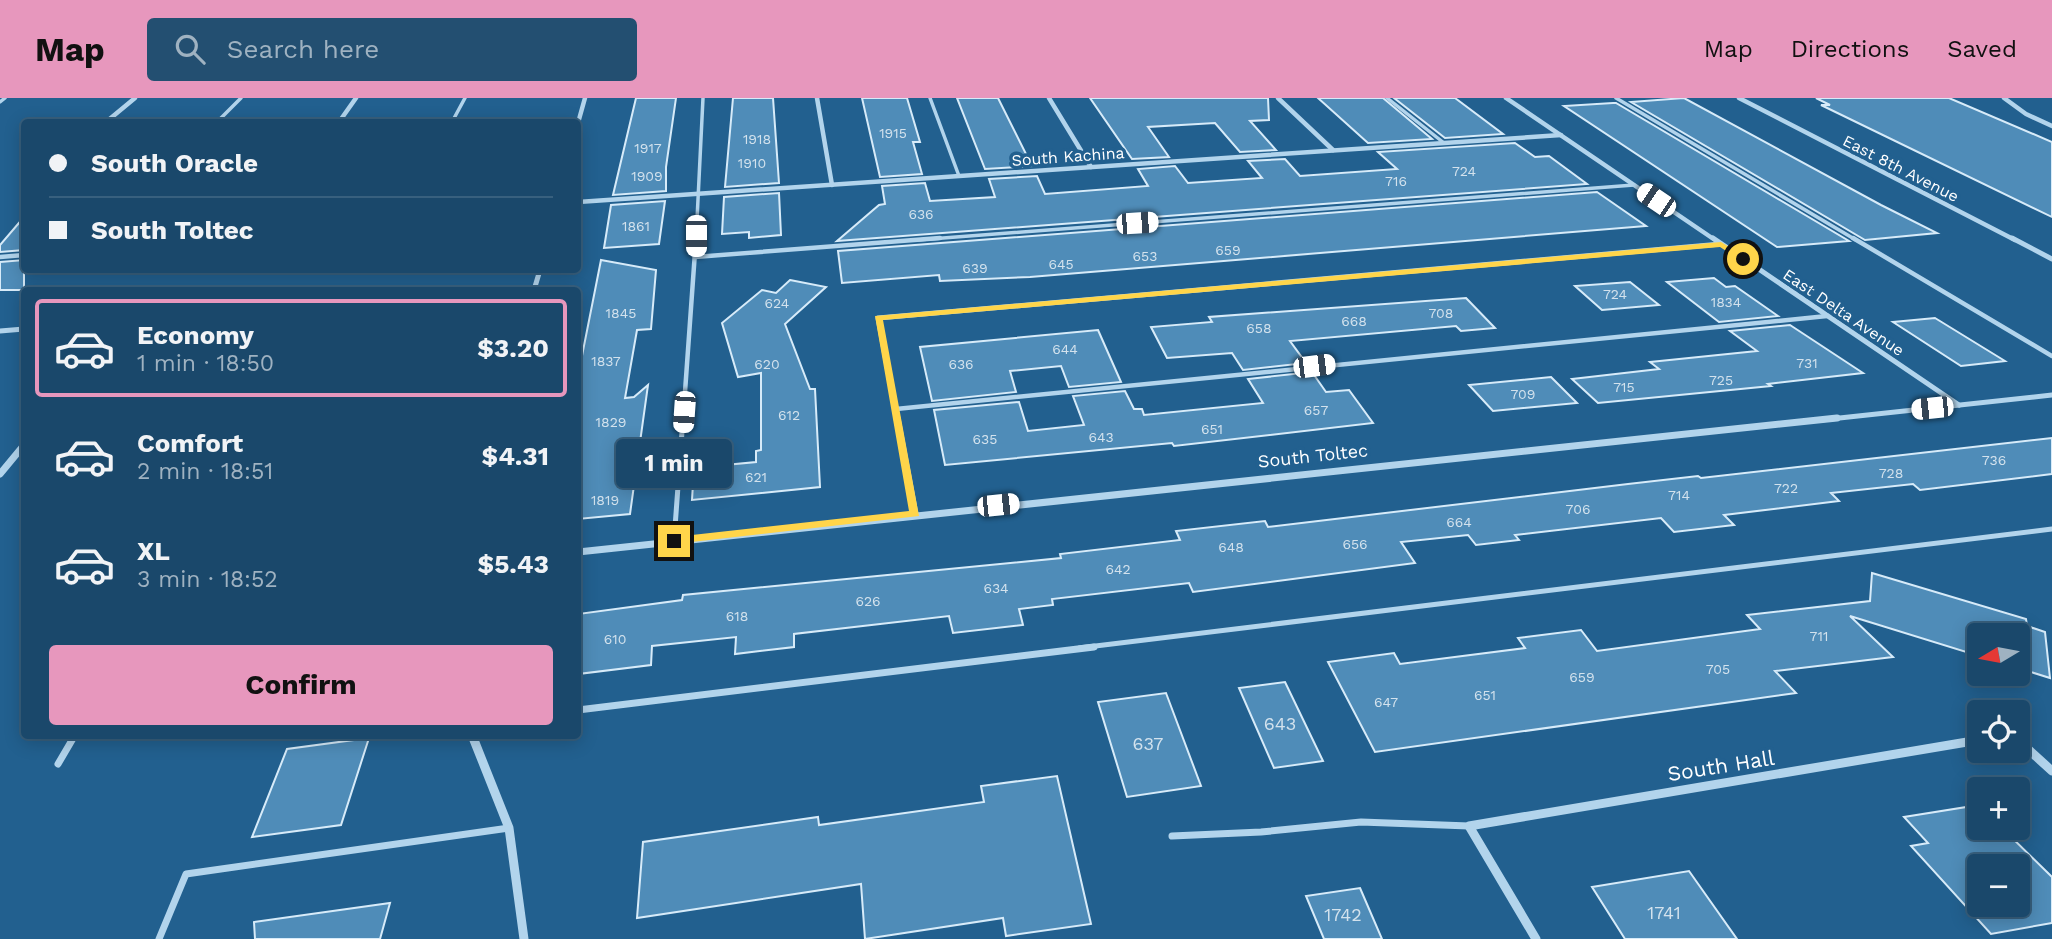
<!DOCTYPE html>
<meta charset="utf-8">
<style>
body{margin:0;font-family:"Work Sans",sans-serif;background:#234f71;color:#f1f3f6;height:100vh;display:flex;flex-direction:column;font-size:26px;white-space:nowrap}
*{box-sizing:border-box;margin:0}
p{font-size:23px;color:#9fb2c1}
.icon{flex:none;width:38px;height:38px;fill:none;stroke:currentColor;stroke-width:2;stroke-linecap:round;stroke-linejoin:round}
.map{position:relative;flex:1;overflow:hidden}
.panel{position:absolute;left:21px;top:189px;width:560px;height:452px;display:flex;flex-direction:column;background:#1a486b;border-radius:7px;box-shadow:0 4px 18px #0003,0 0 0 2px #38607e}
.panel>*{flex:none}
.guide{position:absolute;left:21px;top:21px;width:560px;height:154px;border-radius:7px;box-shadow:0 4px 18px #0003,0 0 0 2px #38607e;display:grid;align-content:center;height:154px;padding:0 28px;background:#1a486b}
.needle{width:46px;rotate:260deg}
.controls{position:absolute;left:1967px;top:525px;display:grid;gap:14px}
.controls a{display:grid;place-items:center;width:63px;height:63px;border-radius:7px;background:#1a486b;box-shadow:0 4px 18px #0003,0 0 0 2px #38607e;font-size:35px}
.end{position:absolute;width:32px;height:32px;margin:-16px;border:9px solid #ffd54a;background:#111;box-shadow:0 0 0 4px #111}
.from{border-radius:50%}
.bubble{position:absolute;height:49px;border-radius:7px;background:#1a486b;box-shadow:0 4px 18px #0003,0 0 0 2px #38607e;font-size:23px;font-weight:700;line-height:49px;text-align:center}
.car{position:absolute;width:21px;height:42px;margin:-21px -10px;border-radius:9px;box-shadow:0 0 5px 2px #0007;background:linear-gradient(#fff 24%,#345 0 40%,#fff 0 76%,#345 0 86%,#fff 0)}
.guide b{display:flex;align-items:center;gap:24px;height:66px;font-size:26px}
.guide b+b{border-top:2px solid #38607e}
.guide i{width:18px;height:18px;background:#f1f3f6}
ul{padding:12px 0 0;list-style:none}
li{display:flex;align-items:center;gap:21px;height:98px;margin:0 14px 10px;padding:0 14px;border:4px solid transparent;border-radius:7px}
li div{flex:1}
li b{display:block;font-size:26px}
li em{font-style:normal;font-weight:700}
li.active{border-color:#e797bd}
li>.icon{width:63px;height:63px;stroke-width:1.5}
.button{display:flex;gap:14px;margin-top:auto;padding:14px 28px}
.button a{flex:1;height:80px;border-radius:7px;background:#e797bd;color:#111;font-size:28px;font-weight:700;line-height:80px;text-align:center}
header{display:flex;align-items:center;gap:42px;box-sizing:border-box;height:98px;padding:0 35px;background:#e797bd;color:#111}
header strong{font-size:33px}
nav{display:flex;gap:38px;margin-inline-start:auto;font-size:24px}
.search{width:490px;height:63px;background:#234f71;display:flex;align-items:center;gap:18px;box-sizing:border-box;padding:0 24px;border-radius:7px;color:#9fb2c1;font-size:26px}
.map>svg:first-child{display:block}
</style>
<header>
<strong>Map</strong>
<div class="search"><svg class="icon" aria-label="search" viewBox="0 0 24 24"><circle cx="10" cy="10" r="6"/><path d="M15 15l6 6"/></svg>Search here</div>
<nav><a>Map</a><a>Directions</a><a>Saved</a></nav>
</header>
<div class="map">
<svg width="2052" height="841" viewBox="0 0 2052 841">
<rect width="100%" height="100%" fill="#22608f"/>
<!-- building -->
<g fill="#4f8cb8" stroke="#d7ebf9" stroke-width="2" fill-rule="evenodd">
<polygon points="636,0 676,0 666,69 666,93 613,97"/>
<polygon points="733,0 773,0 779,85 725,89"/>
<polygon points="862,0 907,0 920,44 913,44 922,76 880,79"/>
<polygon points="957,0 998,0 1032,68 985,71"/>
<polygon points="1090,0 1268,0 1269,22 1250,23 1276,52 1240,54 1215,25 1148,29 1169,59 1132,61"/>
<polygon points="1318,0 1383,0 1432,41 1368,45"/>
<polygon points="1394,0 1455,0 1503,36 1445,40"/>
<polygon points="1684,0 1881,107 1937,135 1865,142 1631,4"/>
<polygon points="1816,0 1949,0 2052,44 2052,119 1821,7 1830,7"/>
<polygon points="1613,5 1616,5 1849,143 1777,149 1564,8"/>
<polygon points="1515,45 1535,59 1549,58 1587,86 837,143 879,107 885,106 882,88 925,85 930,103 995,99 989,81 1037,78 1045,96 1148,88 1138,71 1175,68 1188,85 1262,80 1248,63 1285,61 1300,78 1397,71 1378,54"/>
<polygon points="1597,94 1646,128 1030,179 940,183 939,177 842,185 838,153"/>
<polygon points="779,95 781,137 749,140 749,134 722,136 724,99"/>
<polygon points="665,103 659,146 604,150 611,107"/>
<polygon points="24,119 24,152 0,154 0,147"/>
<polygon points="24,162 24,192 0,192 0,164"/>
<polygon points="601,162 656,172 651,231 637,232 625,300 634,299 648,287 630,416 578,421 578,278"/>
<polygon points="1714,180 1726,189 1735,188 1778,218 1719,224 1667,184"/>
<polygon points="790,182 826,189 785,226 810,291 815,291 820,389 692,402 694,370 756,364 756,353 761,352 761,275 738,279 722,225 762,192 776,195"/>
<polygon points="1630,184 1659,207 1602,212 1575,188"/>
<polygon points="1466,200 1495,230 1461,233 1456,228 1290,243 1306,265 1243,272 1232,255 1167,260 1151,229 1212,224 1209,219"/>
<polygon points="1935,220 2005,263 1961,268 1893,224"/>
<polygon points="1790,227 1863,275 1768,286 1771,288 1598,305 1572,281 1659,271 1650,264 1757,253 1730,233"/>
<polygon points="1098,232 1121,284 1069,289 1061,268 1010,273 1016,294 932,303 920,249"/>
<polygon points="1312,274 1326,294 1349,292 1373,325 1174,348 1172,345 945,367 934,312 1019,304 1028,333 1084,327 1073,298 1125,293 1134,311 1142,311 1144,317 1263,305 1248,281"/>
<polygon points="1551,279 1577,305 1493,313 1469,287"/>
<polygon points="2052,340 2052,376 1920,392 1913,386 1831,395 1839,403 1724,417 1734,427 1674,434 1661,420 1515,437 1519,442 1476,447 1468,437 1401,444 1415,465 1193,494 1189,485 1052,501 1053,507 1019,511 1023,527 953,535 949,518 794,536 794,549 735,556 736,539 652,548 651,567 578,576 578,516 682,502 683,497 1061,460 1060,456 1180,442 1176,433 1265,423 1268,429 1628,386 1698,378 1701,380"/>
<polygon points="1872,475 2026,521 2027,528 2045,534 2050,580 2018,570 2018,537 1979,537 1979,558 1850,518 1893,559 1775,573 1796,595 1375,654 1328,564 1394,555 1400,566 1525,550 1518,540 1581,532 1597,553 1760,531 1747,517 1870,503"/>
<polygon points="1285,584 1323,663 1274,670 1239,590"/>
<polygon points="1166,595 1201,688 1127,699 1098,604"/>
<polygon points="369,640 341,727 252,739 287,651"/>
<polygon points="1057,678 1091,826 1006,838 1003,820 865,841 861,786 637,820 643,744 818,719 819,727 984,704 981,688"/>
<path d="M1979 707V730H2002L2052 779V825L1991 836 1911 748 1928 745 1904 719ZM1979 768H2018V807H1979Z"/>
<polygon points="1689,773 1737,841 1625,841 1592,789"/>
<polygon points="1360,790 1382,841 1324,841 1306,798"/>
<polygon points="390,805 380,841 255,841 254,824"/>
</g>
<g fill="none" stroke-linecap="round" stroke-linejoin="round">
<!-- service-far3 -->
<g stroke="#b2d4ec" stroke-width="3.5">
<polyline points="930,0 959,78"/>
<polyline points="1387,0 1444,45"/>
<polyline points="1616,0 1856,142"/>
<polyline points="0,4 5,0"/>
<polyline points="217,24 241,0"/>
<polyline points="452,24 465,0"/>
<polyline points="696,142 703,0"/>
<polyline points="917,142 1634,87"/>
</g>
<!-- service-far2 -->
<g stroke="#b2d4ec" stroke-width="4.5">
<polyline points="1853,140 2052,258"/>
<polyline points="0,159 24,157"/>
<polyline points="695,159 940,140"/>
<polyline points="896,311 1827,218"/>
<polyline points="683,322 696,140"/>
</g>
<!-- service-far1 -->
<g stroke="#b2d4ec" stroke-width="5">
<polyline points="674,443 683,320"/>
<polyline points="1079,550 2052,431"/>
</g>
<!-- service -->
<g stroke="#b2d4ec" stroke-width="7">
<polyline points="578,612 1094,549"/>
<polyline points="58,666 75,637"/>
<polyline points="1172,738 1261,734 1361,724 1469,728"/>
<polyline points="159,841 186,776 509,730"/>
</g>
<!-- minor-far3 -->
<g stroke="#b2d4ec" stroke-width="4.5">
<polyline points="817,0 832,87"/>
<polyline points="1049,0 1091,69"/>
<polyline points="1278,0 1333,52"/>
<polyline points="1506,0 1715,142"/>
<polyline points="1739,0 2015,142"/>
<polyline points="2004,0 2026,16 2052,28"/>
<polyline points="106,24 135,0"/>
<polyline points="339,24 356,0"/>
<polyline points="578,25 585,0"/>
<polyline points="22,96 24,94"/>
<polyline points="578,104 1561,37"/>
</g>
<!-- minor-far2 -->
<g stroke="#b2d4ec" stroke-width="5">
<polyline points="1713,140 1959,307"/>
<polyline points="2012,140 2052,161"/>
<polyline points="534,192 540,172"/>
<polyline points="0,233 24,231"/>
<polyline points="897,322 878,220 1721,146"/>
<polyline points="1821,322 2052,297"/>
</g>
<!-- minor-far1 -->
<g stroke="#b2d4ec" stroke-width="7">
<polyline points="897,320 915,416"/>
<polyline points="0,376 24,347"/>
<polyline points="578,454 1837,320"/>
</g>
<!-- minor -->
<g stroke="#b2d4ec" stroke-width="9">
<polyline points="472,637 509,730 524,841"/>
<polyline points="2018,642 2052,673"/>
<polyline points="1536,841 1469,728 1979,642"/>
</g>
</g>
<!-- route -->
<polygon fill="#ffd54a" points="1721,144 1746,159 1746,162 1740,162 1720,149 883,222 919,418 674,446 668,443 674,439 909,413 875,218"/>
<g text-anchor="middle" stroke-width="7" stroke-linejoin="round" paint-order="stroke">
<!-- number labels -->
<g font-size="14" fill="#d3e2ed">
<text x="893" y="40">1915</text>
<text x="757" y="46">1918</text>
<text x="648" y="55">1917</text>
<text x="752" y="70">1910</text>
<text x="1464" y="78">724</text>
<text x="647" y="83">1909</text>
<text x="1396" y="88">716</text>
<text x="921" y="121">636</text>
<text x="636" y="133">1861</text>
<text x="1228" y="157">659</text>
<text x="1145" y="163">653</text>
<text x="1061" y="171">645</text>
<text x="975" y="175">639</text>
<text x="1615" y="201">724</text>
<text x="1726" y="209">1834</text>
<text x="777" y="210">624</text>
<text x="621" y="220">1845</text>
<text x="1441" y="220">708</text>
<text x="1354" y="228">668</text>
<text x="1259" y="235">658</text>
<text x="1065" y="256">644</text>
<text x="606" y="268">1837</text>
<text x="1807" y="270">731</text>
<text x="767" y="271">620</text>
<text x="961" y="271">636</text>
<text x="1721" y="287">725</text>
<text x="1624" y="294">715</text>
<text x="1523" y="301">709</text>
<text x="1316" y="317">657</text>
<text x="789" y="322">612</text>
<text x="611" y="329">1829</text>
<text x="1212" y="336">651</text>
<text x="1101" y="344">643</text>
<text x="985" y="346">635</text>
<text x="1994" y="367">736</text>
<text x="1891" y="380">728</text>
<text x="756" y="384">621</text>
<text x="1786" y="395">722</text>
<text x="1679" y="402">714</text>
<text x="605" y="407">1819</text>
<text x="1578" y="416">706</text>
<text x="1459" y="429">664</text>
<text x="1355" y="451">656</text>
<text x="1231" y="454">648</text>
<text x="1118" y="476">642</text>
<text x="996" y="495">634</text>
<text x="868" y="508">626</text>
<text x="737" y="523">618</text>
<text x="1819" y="543">711</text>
<text x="615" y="546">610</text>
<text x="1718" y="576">705</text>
<text x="1582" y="584">659</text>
<text x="1485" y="602">651</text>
<text x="1386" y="609">647</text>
</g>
<!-- far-street labels -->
<g font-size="16" fill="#fff" stroke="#22608f">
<text transform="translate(1068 58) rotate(-4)" y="6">South Kachina</text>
<text transform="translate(1901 70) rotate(27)" y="6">East 8th Avenue</text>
<text transform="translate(1844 214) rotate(34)" y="6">East Delta Avenue</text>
</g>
<!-- street labels -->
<g font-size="18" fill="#fff" stroke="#22608f">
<text transform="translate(1313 358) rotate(-6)" y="6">South Toltec</text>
</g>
<!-- near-number labels -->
<g font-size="18" fill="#d3e2ed">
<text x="1280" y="632">643</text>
<text x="1148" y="652">637</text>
<text x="1664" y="821">1741</text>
<text x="1343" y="823">1742</text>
</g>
<!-- near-street labels -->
<g font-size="21" fill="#fff" stroke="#22608f">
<text transform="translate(1721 668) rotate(-9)" y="7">South Hall</text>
</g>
</g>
</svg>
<div class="controls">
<a><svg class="needle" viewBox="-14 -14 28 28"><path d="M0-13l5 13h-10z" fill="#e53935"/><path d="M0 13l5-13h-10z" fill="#9fb2c1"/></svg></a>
<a><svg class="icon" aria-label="locate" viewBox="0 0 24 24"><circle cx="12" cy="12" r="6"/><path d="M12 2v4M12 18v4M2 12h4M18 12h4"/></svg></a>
<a>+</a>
<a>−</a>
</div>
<i class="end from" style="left:1743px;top:161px"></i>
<i class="end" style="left:674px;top:443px"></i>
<div class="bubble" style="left:616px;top:341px;width:116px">1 min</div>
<i class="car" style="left:1656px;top:102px;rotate:304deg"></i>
<i class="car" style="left:1137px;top:125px;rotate:86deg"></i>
<i class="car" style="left:696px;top:138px;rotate:180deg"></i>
<i class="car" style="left:1314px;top:268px;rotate:83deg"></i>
<i class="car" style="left:1932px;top:310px;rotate:264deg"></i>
<i class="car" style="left:684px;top:314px;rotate:184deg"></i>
<i class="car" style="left:998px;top:407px;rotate:84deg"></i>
<div class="guide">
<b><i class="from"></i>South Oracle</b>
<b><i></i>South Toltec</b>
</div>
<section class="panel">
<ul>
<li class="active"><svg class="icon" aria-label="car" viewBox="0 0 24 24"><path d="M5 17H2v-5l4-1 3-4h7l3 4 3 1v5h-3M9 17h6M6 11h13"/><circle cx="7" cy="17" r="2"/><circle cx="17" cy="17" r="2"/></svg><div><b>Economy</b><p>1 min · 18:50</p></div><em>$3.20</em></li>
<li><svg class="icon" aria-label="car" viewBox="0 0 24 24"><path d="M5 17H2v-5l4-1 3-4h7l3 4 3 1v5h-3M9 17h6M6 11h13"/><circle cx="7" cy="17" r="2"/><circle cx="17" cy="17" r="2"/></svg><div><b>Comfort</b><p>2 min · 18:51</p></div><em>$4.31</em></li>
<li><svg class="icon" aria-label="car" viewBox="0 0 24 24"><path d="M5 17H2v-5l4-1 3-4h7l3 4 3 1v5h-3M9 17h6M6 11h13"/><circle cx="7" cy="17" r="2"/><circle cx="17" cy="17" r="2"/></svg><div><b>XL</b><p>3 min · 18:52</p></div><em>$5.43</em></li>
</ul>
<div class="button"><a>Confirm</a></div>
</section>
</div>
